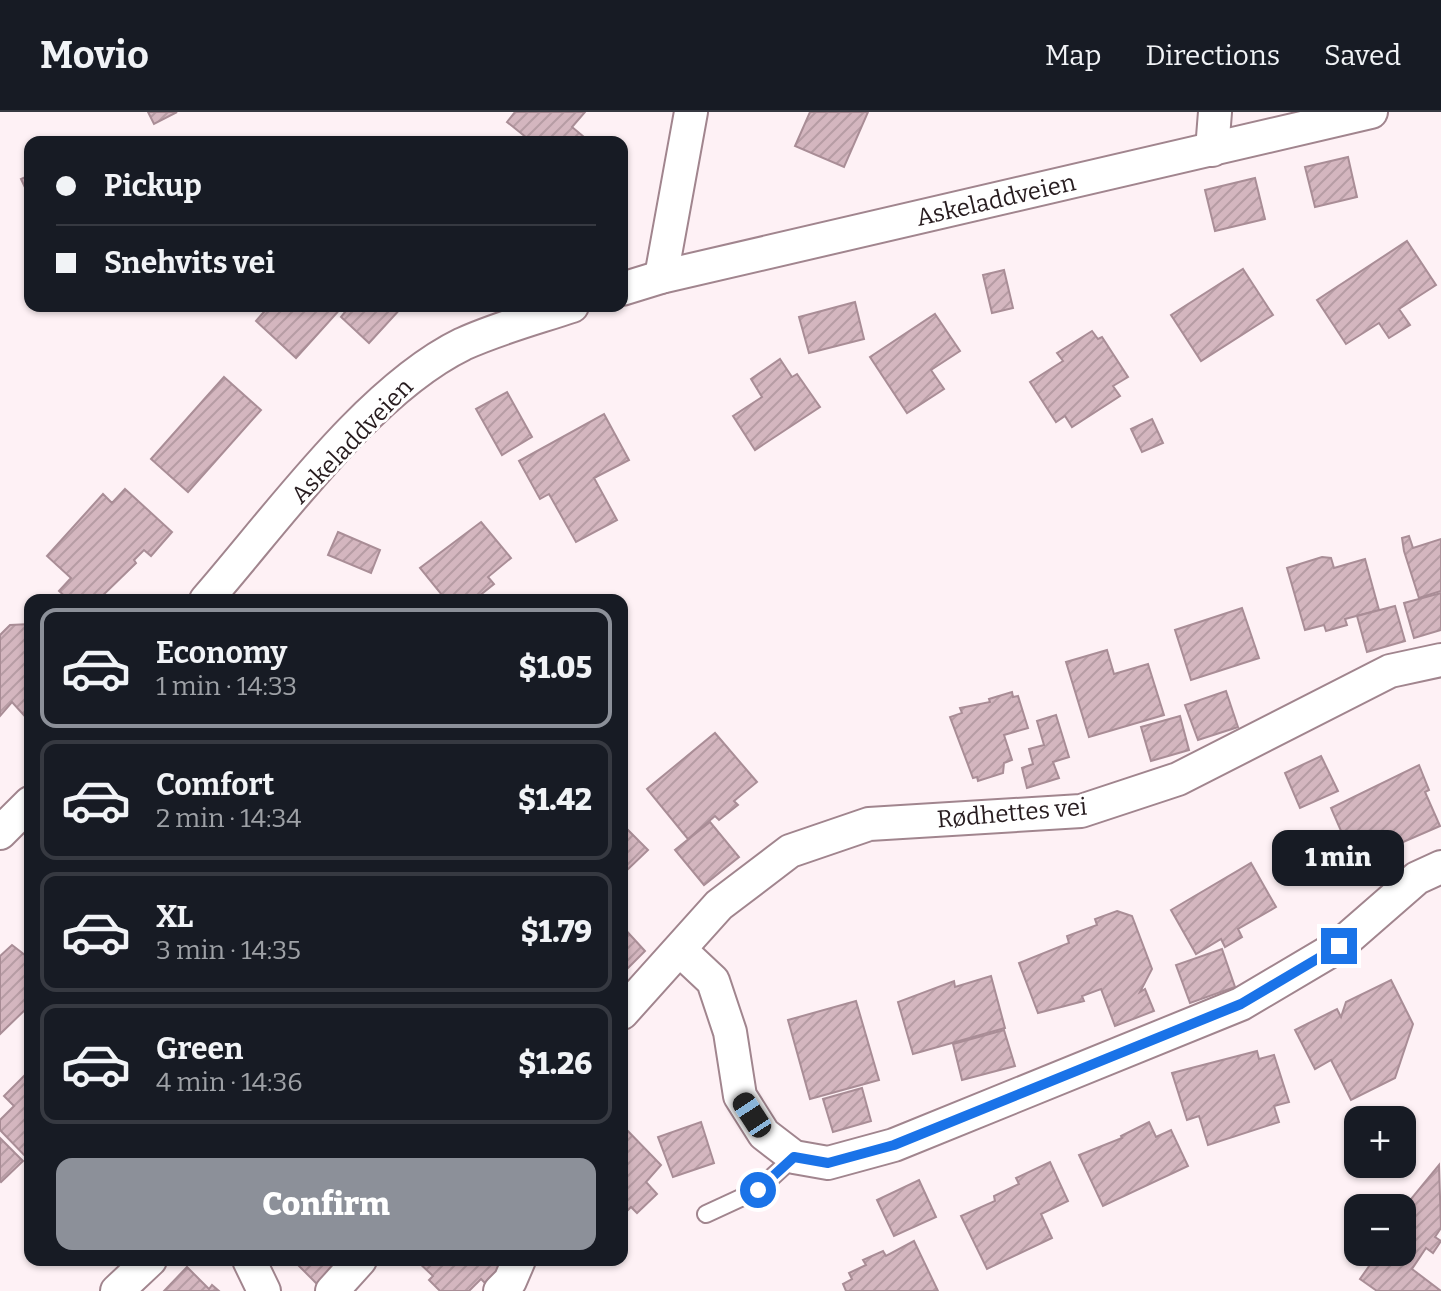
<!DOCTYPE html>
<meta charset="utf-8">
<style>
body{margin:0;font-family:Bitter,serif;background:#20242c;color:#f1f3f6;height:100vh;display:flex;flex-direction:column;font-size:30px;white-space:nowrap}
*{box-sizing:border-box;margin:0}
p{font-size:26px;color:#9ea1a6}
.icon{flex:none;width:44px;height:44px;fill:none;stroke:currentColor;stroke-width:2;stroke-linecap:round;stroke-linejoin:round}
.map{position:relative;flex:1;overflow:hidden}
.drawer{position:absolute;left:24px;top:482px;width:604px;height:672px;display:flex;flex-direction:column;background:#171b24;border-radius:16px;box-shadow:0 2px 6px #0004}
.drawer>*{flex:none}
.hud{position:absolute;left:24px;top:24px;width:604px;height:176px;border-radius:16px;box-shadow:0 2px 6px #0004;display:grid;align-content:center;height:176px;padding:0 32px;background:#171b24}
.buttons{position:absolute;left:1344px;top:994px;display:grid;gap:16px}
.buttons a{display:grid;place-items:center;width:72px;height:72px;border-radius:16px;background:#171b24;box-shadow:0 2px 6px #0004;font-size:40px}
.end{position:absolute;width:36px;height:36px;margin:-18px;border:10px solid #1a73e8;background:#fff;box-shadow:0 0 0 4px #fff}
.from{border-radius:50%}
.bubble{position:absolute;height:56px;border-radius:16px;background:#171b24;box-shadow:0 2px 6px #0004;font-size:26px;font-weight:800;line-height:56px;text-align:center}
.car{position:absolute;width:24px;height:48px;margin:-24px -12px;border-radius:10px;box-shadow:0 0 6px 2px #0007;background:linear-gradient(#222 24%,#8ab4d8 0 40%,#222 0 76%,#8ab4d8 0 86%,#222 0)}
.hud b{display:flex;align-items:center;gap:28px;height:76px;font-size:30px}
.hud b+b{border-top:2px solid #363941}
.hud i{width:20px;height:20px;background:#f1f3f6}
ul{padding:14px 0 0;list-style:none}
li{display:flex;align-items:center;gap:24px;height:120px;margin:0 16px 12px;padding:0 16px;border:4px solid #363941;border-radius:16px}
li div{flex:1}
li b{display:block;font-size:30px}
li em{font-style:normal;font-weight:800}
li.current{border-color:#8c9099}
li>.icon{width:72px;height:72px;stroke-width:1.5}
.action{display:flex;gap:16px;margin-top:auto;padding:16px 32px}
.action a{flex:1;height:92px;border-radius:16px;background:#8c9099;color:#fff;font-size:32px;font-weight:800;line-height:92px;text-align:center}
header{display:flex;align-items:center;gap:48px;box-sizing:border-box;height:112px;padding:0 40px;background:#171b24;border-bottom:2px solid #363941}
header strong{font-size:38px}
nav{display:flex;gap:44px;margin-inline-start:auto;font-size:28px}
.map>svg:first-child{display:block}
</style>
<header>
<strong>Movio</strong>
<nav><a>Map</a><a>Directions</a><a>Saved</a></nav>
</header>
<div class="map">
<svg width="1441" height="1179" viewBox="0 0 1441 1179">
<defs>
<pattern id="building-hatch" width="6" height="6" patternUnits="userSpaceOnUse" patternTransform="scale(2)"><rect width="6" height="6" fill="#d4b6bf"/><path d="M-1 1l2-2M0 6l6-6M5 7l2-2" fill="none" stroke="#b69ca4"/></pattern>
</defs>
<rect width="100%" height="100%" fill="#fef1f5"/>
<!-- building -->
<g fill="url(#building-hatch)" stroke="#a98d96" stroke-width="2">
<polygon points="148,0 177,0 154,12"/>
<polygon points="515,0 585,0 572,15 590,30 532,30 507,10"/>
<polygon points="810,0 868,0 844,55 795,34"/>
<polygon points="1348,45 1357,85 1315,95 1305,55"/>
<polygon points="30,63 30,86 21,67"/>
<polygon points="1255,66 1265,107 1215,119 1205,78"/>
<polygon points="1407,129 1436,173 1399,197 1410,213 1389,226 1379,211 1346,232 1317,188"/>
<polygon points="1243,157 1273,203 1201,249 1171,203"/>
<polygon points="1004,158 1013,196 992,201 983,163"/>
<polygon points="855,190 864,227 809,241 799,205"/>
<polygon points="269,194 343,194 296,246 256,209"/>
<polygon points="350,194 403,194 369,231 341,205"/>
<polygon points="935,202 960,239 931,258 944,277 907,301 870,245"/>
<polygon points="1092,219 1098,227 1102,225 1128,265 1113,274 1120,284 1072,315 1065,304 1056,310 1030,270 1063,249 1057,241"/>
<polygon points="780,247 792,265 797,262 820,295 755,338 733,304 762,285 751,267"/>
<polygon points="224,265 261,298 188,380 151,347"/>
<polygon points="507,280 532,325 502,343 476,297"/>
<polygon points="604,302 629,348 594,366 617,408 576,430 549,382 540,387 519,349"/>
<polygon points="1152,307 1163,331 1142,340 1131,317"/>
<polygon points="125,377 172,420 151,444 144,438 134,448 136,451 98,488 69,488 59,479 71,466 47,444 103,382 112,391"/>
<polygon points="481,410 511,446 488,465 494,472 474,488 446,488 420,456"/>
<polygon points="338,420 380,438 371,461 328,443"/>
<polygon points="1409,424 1413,436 1441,427 1441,479 1419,486 1404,439 1402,426"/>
<polygon points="1322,445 1331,446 1334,456 1365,447 1379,498 1345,507 1347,513 1326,519 1324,513 1305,518 1287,456"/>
<polygon points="1441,481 1441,518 1414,526 1404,491"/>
<polygon points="1395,494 1405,529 1367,540 1357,504"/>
<polygon points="1242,496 1259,546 1191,568 1175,518"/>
<polygon points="30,512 30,610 12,590 0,604 0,523 10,513"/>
<polygon points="1107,538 1114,562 1148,552 1164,603 1089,625 1066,550"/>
<polygon points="1226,579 1238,615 1198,628 1185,593"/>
<polygon points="1012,580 1013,585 1018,584 1028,616 1004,623 1012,648 1004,651 1003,661 978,669 977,665 973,666 950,605 962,601 960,596 990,590 989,587"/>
<polygon points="1056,603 1069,645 1053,650 1059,666 1027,676 1022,656 1033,652 1029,637 1044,633 1037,609"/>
<polygon points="1180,604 1189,638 1151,649 1141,615"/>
<polygon points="715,621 757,670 734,689 738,693 719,708 715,704 688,727 647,677"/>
<polygon points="1321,644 1338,679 1300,696 1285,661"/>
<polygon points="1419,653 1429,678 1425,680 1440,714 1355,751 1331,696"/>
<polygon points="710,710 739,745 704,773 675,738"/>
<polygon points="622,712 648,738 622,763"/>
<polygon points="1251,751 1276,795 1238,817 1242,825 1225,835 1221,827 1196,842 1171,798"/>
<polygon points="1117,799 1132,804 1152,857 1140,880 1145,877 1154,899 1115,914 1101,877 1082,884 1084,889 1038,901 1019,851 1069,831 1067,824 1097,813 1095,807"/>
<polygon points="622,814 645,839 622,862"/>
<polygon points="12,833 30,847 30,893 0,922 0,844"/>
<polygon points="1222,837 1235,875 1190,891 1176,853"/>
<polygon points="991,864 1005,916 913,942 898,890 954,869 955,875"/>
<polygon points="1391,868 1413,912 1395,966 1351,988 1331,948 1315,957 1295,918 1337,897 1341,905 1346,890"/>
<polygon points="856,889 879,968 810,987 788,908"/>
<polygon points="1004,918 1015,954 962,968 953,932"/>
<polygon points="1257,939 1259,947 1274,943 1289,990 1274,994 1279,1010 1208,1033 1199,1004 1187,1008 1172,961"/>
<polygon points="30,958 30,1042 26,1045 0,1018 0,1008 14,994 4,984"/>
<polygon points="862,976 871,1009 833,1020 823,987"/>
<polygon points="701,1010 714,1051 673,1065 658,1025"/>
<polygon points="1149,1010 1156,1025 1171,1018 1188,1054 1103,1094 1079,1043 1122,1026 1121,1024"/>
<polygon points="622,1013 661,1053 646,1070 657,1082 637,1101 631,1095 622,1104"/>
<polygon points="0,1026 23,1049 1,1070 0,1069"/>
<polygon points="1050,1050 1068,1089 1041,1102 1052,1126 987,1157 961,1104 995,1089 994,1084 1019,1072 1016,1066"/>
<polygon points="1439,1053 1441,1116 1435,1125 1441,1129 1433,1141 1426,1136 1412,1157 1441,1179 1377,1179 1360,1167 1379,1140 1402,1140 1402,1098"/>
<polygon points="919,1068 936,1105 894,1124 877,1088"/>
<polygon points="914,1129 938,1179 846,1179 843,1172 852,1167 849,1161 866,1153 863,1148 883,1139 886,1144"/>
<polygon points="293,1148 344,1148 319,1174"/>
<polygon points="416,1148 499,1148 496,1152 503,1158 488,1174 481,1167 469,1179 440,1179 429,1168 433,1164"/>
<polygon points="187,1155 209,1177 212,1173 219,1179 164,1179"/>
</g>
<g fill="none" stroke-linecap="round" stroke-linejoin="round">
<!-- service casing -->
<g stroke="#a1858e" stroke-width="20">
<polyline id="service" points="706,1102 758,1078 794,1045"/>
</g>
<!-- minor casing -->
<g stroke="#a1858e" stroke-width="36">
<g id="minor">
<polyline points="1212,38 1215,0"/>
<polyline points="661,165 691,0"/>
<polyline points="622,177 661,165 1371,0"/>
<path d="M206 488C276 408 368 278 463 232 498 216 536 206 572 194"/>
<polyline points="0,721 30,691"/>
<polyline points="681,839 713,869 730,920 740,984 764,1022 794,1045 828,1051 894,1033 1241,892 1339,834 1417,766 1441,755"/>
<polyline points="622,901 719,793 790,739 869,712 1081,699 1178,667 1390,559 1441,548"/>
<polyline points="249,1148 264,1179"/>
<polyline points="117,1179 150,1148"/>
<polyline points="332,1179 360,1148"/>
<polyline points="500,1179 510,1169 519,1148"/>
</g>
</g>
<!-- service -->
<use href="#service" stroke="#fff" stroke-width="16"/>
<!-- minor -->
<use href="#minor" stroke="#fff" stroke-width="32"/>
</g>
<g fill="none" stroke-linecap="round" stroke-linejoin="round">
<!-- route -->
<polyline stroke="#1a73e8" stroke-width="10" points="758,1078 794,1045 828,1051 894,1033 1241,892 1339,834"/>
</g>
<g text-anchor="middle" stroke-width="6" stroke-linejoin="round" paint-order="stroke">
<!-- street labels -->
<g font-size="24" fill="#271c1f" stroke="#fff">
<text transform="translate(996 88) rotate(-13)" y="8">Askeladdveien</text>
<text transform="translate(352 329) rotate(-46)" y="8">Askeladdveien</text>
<text transform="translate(1012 701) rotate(-5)" y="8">Rødhettes vei</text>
</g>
</g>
</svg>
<div class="buttons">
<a>+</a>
<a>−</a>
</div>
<i class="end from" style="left:758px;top:1078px"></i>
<i class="end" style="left:1339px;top:834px"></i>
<div class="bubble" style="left:1272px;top:718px;width:132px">1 min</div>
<i class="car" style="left:752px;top:1003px;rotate:327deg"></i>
<div class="hud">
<b><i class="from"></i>Pickup</b>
<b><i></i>Snehvits vei</b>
</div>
<section class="drawer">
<ul>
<li class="current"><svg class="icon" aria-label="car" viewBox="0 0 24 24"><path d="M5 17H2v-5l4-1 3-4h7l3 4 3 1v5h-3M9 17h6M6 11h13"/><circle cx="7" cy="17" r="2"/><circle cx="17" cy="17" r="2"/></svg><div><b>Economy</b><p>1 min · 14:33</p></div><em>$1.05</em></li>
<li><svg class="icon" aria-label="car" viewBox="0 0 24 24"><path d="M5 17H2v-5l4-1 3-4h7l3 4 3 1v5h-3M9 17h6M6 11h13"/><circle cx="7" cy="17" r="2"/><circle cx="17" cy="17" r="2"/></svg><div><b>Comfort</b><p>2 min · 14:34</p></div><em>$1.42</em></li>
<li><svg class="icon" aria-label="car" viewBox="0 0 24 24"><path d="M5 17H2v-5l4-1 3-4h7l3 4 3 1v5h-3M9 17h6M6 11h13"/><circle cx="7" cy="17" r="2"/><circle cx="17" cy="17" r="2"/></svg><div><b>XL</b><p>3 min · 14:35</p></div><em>$1.79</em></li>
<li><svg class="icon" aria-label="car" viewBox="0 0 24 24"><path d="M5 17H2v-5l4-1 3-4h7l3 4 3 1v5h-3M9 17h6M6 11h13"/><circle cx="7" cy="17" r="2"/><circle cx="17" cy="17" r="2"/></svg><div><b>Green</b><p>4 min · 14:36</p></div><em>$1.26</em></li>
</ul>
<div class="action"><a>Confirm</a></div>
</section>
</div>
